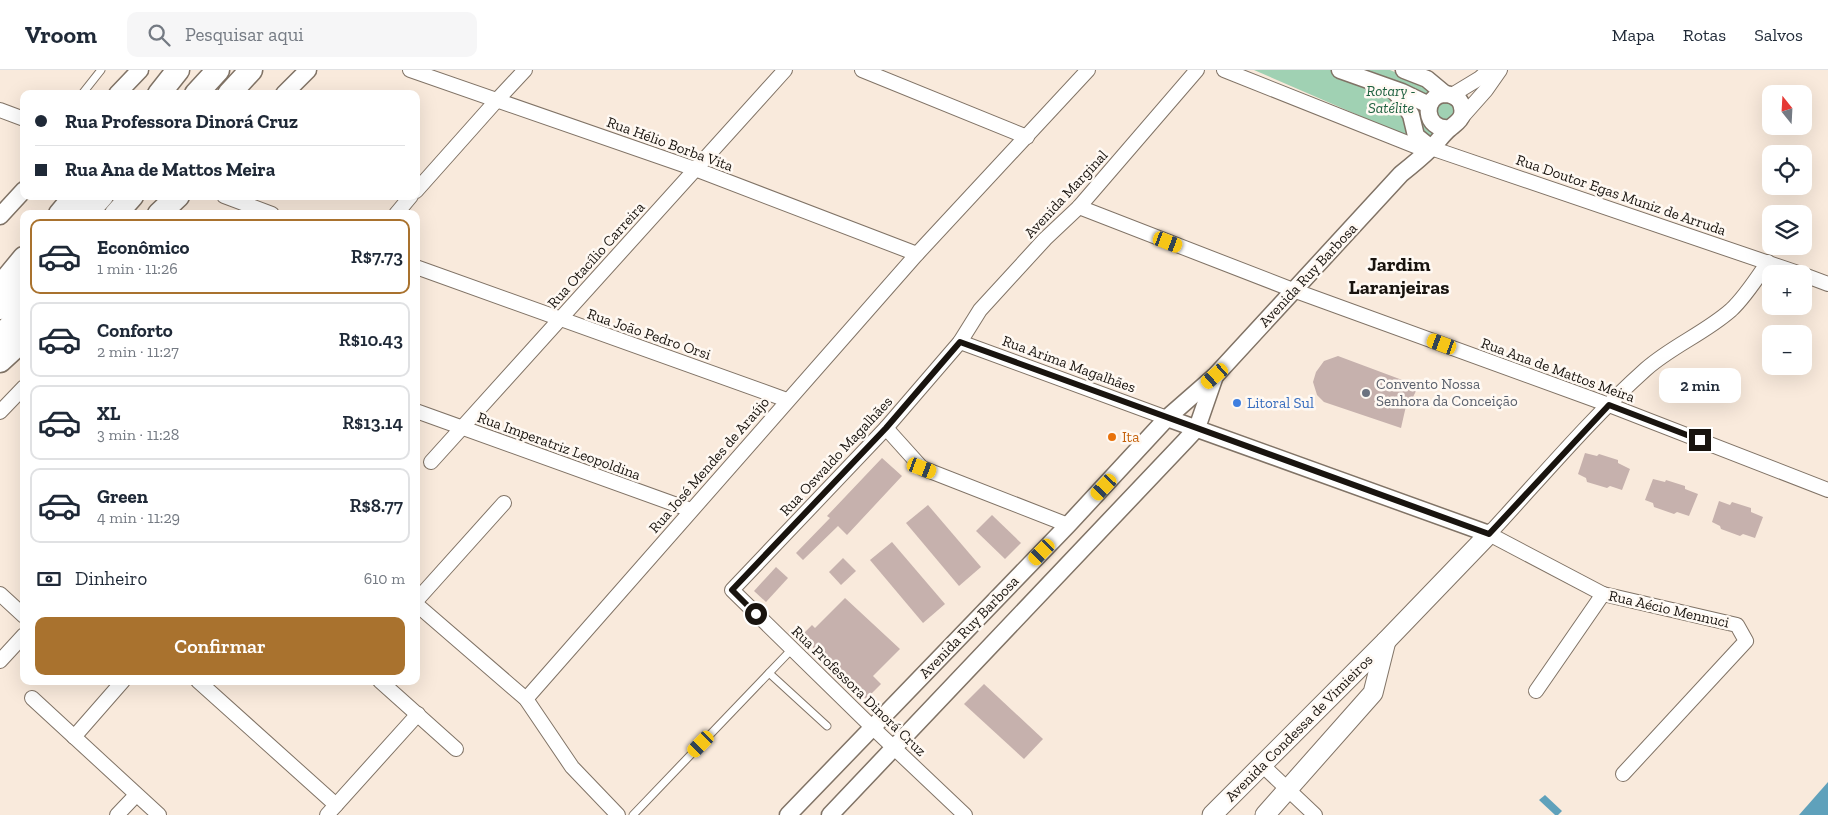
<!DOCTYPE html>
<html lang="pt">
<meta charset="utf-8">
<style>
body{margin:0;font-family:"Zilla Slab",serif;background:#f6f6f7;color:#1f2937;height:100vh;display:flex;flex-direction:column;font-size:19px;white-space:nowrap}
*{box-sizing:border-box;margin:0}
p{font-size:16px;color:#747a83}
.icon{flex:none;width:28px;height:28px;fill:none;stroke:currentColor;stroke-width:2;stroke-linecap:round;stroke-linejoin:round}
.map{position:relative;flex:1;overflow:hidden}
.panel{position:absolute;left:20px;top:140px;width:400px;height:475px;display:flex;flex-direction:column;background:#fff;border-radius:10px;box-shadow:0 5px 20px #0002}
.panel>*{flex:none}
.banner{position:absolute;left:20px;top:20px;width:400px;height:110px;border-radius:10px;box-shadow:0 5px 20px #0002;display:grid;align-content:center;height:110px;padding:0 15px;background:#fff}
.needle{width:32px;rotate:342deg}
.tools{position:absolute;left:1762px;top:15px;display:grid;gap:10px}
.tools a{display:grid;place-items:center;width:50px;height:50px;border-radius:10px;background:#fff;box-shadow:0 5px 20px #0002;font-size:25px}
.end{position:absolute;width:22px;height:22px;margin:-11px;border:6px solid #19140f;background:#fff;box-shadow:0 0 0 2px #fff}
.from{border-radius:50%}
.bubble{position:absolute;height:35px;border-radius:10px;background:#fff;box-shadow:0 5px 20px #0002;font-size:16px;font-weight:600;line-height:35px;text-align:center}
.car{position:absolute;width:15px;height:30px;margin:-15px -8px;border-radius:6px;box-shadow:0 0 4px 1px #0007;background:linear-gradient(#f5c518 24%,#345 0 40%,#f5c518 0 76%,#345 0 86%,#f5c518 0)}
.banner b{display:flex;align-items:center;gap:18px;height:48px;font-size:19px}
.banner b+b{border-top:1px solid #e0e1e3}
.banner i{width:12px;height:12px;background:#1f2937}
ul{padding:9px 0 0;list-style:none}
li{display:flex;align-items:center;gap:15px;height:75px;margin:0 10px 8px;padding:0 5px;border:2px solid #e0e1e3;border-radius:10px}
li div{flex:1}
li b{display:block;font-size:19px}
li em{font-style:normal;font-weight:600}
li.active{border-color:#a9722e}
li>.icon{width:45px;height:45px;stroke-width:1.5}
.pay{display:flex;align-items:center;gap:12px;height:55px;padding:0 15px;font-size:19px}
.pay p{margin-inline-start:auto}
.button{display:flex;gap:10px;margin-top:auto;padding:10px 15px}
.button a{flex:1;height:58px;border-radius:10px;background:#a9722e;color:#fff;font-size:20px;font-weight:600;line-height:58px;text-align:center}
header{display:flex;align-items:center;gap:30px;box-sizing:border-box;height:70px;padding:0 25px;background:#fff;border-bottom:1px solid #e0e1e3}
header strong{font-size:24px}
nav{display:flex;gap:28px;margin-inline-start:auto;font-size:18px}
.search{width:350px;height:45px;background:#f6f6f7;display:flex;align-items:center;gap:12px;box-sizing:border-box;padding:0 18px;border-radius:10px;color:#747a83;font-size:19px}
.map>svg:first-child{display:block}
</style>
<header>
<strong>Vroom</strong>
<div class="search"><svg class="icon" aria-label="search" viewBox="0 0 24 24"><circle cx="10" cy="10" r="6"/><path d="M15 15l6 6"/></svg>Pesquisar aqui</div>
<nav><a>Mapa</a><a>Rotas</a><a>Salvos</a></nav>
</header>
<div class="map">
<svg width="1828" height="745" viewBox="0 0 1828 745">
<rect width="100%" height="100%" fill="#f9eadc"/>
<!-- green -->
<polygon fill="#a0d1b3" points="1254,0 1390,0 1422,14 1453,33 1453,46 1432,65 1411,68"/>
<!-- water -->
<g fill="#5fa1bb">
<polygon points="1828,712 1828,745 1799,745"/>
<polygon points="1545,725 1562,741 1558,745 1555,745 1539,730"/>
</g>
<!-- building -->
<g fill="#c6b1ad">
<polygon points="1338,286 1413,314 1416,321 1410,333 1406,336 1401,358 1324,332 1317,325 1313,312 1316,302 1324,291"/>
<polygon points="1585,383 1597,386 1599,384 1618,390 1618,393 1630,399 1622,420 1610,416 1607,418 1587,412 1586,408 1578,404"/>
<polygon points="882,388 902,406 847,465 838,456 803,490 796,483 830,448 827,446"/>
<polygon points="1653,409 1665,412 1666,410 1685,416 1685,419 1698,424 1689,446 1677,442 1674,444 1654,437 1653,433 1645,430"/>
<polygon points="1719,431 1730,435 1732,432 1751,438 1751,442 1763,447 1755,468 1743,464 1740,466 1721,459 1720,456 1712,452"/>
<polygon points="928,435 981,497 959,516 906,453"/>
<polygon points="992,445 1021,473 1005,489 976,461"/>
<polygon points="892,472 945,534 923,553 870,490"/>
<polygon points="843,488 856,501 841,515 829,502"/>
<polygon points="776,497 788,508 766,532 754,521"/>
<polygon points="845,528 900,579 873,606 881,614 866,629 801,566 812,555 815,558"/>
<polygon points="984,614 1043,669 1024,689 964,634"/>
</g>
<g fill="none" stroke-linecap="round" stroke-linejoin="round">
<!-- service casing -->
<g stroke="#807366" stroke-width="9">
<g id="service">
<polyline points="82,24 101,0"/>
<polyline points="769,603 827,656"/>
<polyline points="633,745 792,579"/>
</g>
</g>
<!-- minor casing -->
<g stroke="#807366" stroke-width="16">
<g id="minor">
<polyline points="410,0 695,99 917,184"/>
<polyline points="862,0 1027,67"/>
<polyline points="1224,0 1415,76"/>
<polyline points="1452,25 1480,8 1489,0"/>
<polyline points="0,40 24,49"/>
<polyline points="1462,47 1486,20 1500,0"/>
<polyline points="1431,78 1801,204"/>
<polyline points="416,121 497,30 525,0"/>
<polyline points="224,126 272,144"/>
<polyline points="1079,137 1293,220 1609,335 1828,420"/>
<polyline points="396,144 411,126"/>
<polyline points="416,197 787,330"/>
<polyline points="1804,205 1828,214"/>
<polyline points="960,272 1167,348"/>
<polyline points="416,341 691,440"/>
<polyline points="0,342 24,317"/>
<polyline points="886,358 922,398 1068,455"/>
<polyline points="431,392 785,0"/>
<polyline points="0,524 24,546"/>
<polyline points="416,531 504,433"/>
<polyline points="416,534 526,629 572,697 618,745"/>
<polyline points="0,591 24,565"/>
<polyline points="198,611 336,735"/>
<polyline points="380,611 456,679"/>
<polyline points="1536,621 1603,524"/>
<polyline points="32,628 159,745"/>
<polyline points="526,629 917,184 1088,0"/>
<polyline points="74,667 123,611"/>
<polyline points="1261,694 1315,745"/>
<path d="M1623 704 1746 571 1737 555 1603 524 1489 464C1540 409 1590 349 1646 299 1672 276 1705 263 1731 240 1745 227 1757 208 1768 192"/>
<polyline points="117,745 136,725"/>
<polyline points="327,745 418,644"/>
<polyline points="965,745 872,657 732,520 886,358 960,272 980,240 1045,169 1079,137 1197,0"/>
</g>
</g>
<!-- tertiary casing -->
<g stroke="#807366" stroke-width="19">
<g id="tertiary">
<polyline points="1340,0 1402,22 1429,35"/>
<polyline points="1404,0 1427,9 1445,24"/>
<polyline points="1394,21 1400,27 1411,45 1416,66 1431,78"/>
<polyline points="117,24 140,0"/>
<polyline points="284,24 308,0"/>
<polyline points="0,146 24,120"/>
<polyline points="1167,348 1489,464"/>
<path d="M788 745 1068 455 1167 348 1215 306 1401 104C1411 96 1421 88 1430 79 1437 73 1442 65 1449 59 1453 55 1460 52 1462 45 1463 40 1462 34 1459 30 1456 27 1450 24 1445 24 1422 25 1423 61 1450 58"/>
<polyline points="830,745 1185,371 1197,358 1215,306"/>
</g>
</g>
<!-- secondary casing -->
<g stroke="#807366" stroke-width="21">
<g id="secondary">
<polyline points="1212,745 1386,571 1489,464"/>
<polyline points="1265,745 1373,623 1386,571"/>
</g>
</g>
<!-- trunk casing -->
<g stroke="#807366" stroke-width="25">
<g id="trunk">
<polyline points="159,24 178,0"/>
<polyline points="196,24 218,0"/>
<polyline points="229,24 251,0"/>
<polyline points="60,144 75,126"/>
<polyline points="86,144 102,126"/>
<polyline points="116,144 132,126"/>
<polyline points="159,144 178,126"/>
<polyline points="0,217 24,188"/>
<polyline points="0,238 24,212"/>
<polyline points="0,267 24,241"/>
<polyline points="0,291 24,269"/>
</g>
</g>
<!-- service -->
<use href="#service" stroke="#fff" stroke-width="7"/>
<!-- minor -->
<use href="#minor" stroke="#fff" stroke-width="14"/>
<!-- tertiary -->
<use href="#tertiary" stroke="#fff" stroke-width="16"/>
<!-- secondary -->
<use href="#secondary" stroke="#fff" stroke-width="19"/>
<!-- trunk -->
<use href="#trunk" stroke="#fff" stroke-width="22"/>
</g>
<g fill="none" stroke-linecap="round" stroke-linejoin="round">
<!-- route -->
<polyline stroke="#19140f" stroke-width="6" points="756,544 732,520 886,358 960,272 1489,464 1609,335 1700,370"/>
</g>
<!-- markers -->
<circle fill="#6b7280" stroke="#fff9f3" stroke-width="2" cx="1366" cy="323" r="5"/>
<circle fill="#3f7fe0" stroke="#fff9f3" stroke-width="2" cx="1237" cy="333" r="5"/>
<circle fill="#e8710a" stroke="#fff9f3" stroke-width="2" cx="1112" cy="367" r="5"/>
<g text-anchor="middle" stroke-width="5" stroke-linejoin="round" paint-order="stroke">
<!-- park labels -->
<g font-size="15" font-style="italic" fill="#1f6140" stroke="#fff9f3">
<text x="1391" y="26">Rotary -<tspan x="1391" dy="17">Satélite</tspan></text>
</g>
<!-- street labels -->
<g font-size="15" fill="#19140f" stroke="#fff9f3">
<text transform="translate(670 74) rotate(20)" y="5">Rua Hélio Borba Vita</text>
<text transform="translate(1066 124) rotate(-47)" y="5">Avenida Marginal</text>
<text transform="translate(1621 125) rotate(19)" y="5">Rua Doutor Egas Muniz de Arruda</text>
<text transform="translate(596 185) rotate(-48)" y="5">Rua Otacílio Carreira</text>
<text transform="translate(1308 205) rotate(-47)" y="5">Avenida Ruy Barbosa</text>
<text transform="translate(649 264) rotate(19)" y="5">Rua João Pedro Orsi</text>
<text transform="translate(1069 294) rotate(20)" y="5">Rua Arima Magalhães</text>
<text transform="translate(1558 300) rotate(20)" y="5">Rua Ana de Mattos Meira</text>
<text transform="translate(559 376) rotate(20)" y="5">Rua Imperatriz Leopoldina</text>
<text transform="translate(836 386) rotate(-47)" y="5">Rua Oswaldo Magalhães</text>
<text transform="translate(709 395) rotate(-49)" y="5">Rua José Mendes de Araújo</text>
<text transform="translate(1669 539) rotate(13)" y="5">Rua Aécio Mennuci</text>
<text transform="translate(969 557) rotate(-46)" y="5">Avenida Ruy Barbosa</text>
<text transform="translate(859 621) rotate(44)" y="5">Rua Professora Dinorá Cruz</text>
<text transform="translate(1299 658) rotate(-45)" y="5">Avenida Condessa de Vimieiros</text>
</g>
<!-- worship labels -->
<g font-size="15" fill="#5b616d" stroke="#fff9f3" text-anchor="start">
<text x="1376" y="319">Convento Nossa<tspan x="1376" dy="17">Senhora da Conceição</tspan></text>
</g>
<!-- shop labels -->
<g font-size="15" fill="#366cbe" stroke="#fff9f3" text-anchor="start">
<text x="1247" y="338">Litoral Sul</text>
</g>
<!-- food labels -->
<g font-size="15" fill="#c56008" stroke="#fff9f3" text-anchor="start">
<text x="1122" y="372">Ita</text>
</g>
<!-- district labels -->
<g font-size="20" font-weight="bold" fill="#19140f" stroke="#fff9f3">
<text x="1399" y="201">Jardim<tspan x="1399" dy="23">Laranjeiras</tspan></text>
</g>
</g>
</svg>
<div class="tools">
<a><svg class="needle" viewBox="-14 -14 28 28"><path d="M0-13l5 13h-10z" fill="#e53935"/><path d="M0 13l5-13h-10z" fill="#747a83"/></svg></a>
<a><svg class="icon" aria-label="locate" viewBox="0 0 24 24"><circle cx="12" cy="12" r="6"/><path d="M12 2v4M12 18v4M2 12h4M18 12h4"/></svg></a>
<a><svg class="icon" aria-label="layers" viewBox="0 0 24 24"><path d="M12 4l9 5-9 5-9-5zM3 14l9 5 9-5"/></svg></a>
<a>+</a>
<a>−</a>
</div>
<i class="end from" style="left:756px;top:544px"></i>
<i class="end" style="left:1700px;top:370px"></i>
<div class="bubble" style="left:1659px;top:298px;width:82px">2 min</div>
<i class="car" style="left:1168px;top:172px;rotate:111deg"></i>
<i class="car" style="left:1442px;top:274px;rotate:290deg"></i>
<i class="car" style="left:1215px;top:306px;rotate:229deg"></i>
<i class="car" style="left:922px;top:398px;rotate:111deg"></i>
<i class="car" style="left:1104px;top:417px;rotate:223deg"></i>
<i class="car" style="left:1042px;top:482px;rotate:224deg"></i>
<i class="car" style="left:701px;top:674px;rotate:224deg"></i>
<div class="banner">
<b><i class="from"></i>Rua Professora Dinorá Cruz</b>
<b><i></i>Rua Ana de Mattos Meira</b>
</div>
<section class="panel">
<ul>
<li class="active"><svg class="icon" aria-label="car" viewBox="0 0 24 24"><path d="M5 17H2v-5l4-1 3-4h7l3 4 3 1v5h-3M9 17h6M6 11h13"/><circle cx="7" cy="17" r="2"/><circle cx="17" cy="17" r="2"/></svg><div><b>Econômico</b><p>1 min · 11:26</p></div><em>R$7.73</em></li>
<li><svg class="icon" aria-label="car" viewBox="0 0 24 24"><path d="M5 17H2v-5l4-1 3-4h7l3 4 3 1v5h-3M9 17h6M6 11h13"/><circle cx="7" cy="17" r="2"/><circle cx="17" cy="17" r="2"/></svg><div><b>Conforto</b><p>2 min · 11:27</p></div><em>R$10.43</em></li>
<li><svg class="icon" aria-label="car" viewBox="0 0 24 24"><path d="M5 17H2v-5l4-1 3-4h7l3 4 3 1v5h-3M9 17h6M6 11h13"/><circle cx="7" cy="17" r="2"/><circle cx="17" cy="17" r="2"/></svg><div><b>XL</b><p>3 min · 11:28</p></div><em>R$13.14</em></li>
<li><svg class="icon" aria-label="car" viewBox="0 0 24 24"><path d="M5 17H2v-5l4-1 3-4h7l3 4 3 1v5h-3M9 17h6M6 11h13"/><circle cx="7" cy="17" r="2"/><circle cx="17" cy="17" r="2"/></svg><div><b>Green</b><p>4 min · 11:29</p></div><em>R$8.77</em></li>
</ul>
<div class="pay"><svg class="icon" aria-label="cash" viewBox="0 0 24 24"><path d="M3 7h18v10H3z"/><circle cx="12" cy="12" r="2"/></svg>Dinheiro<p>610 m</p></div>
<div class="button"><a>Confirmar</a></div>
</section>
</div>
